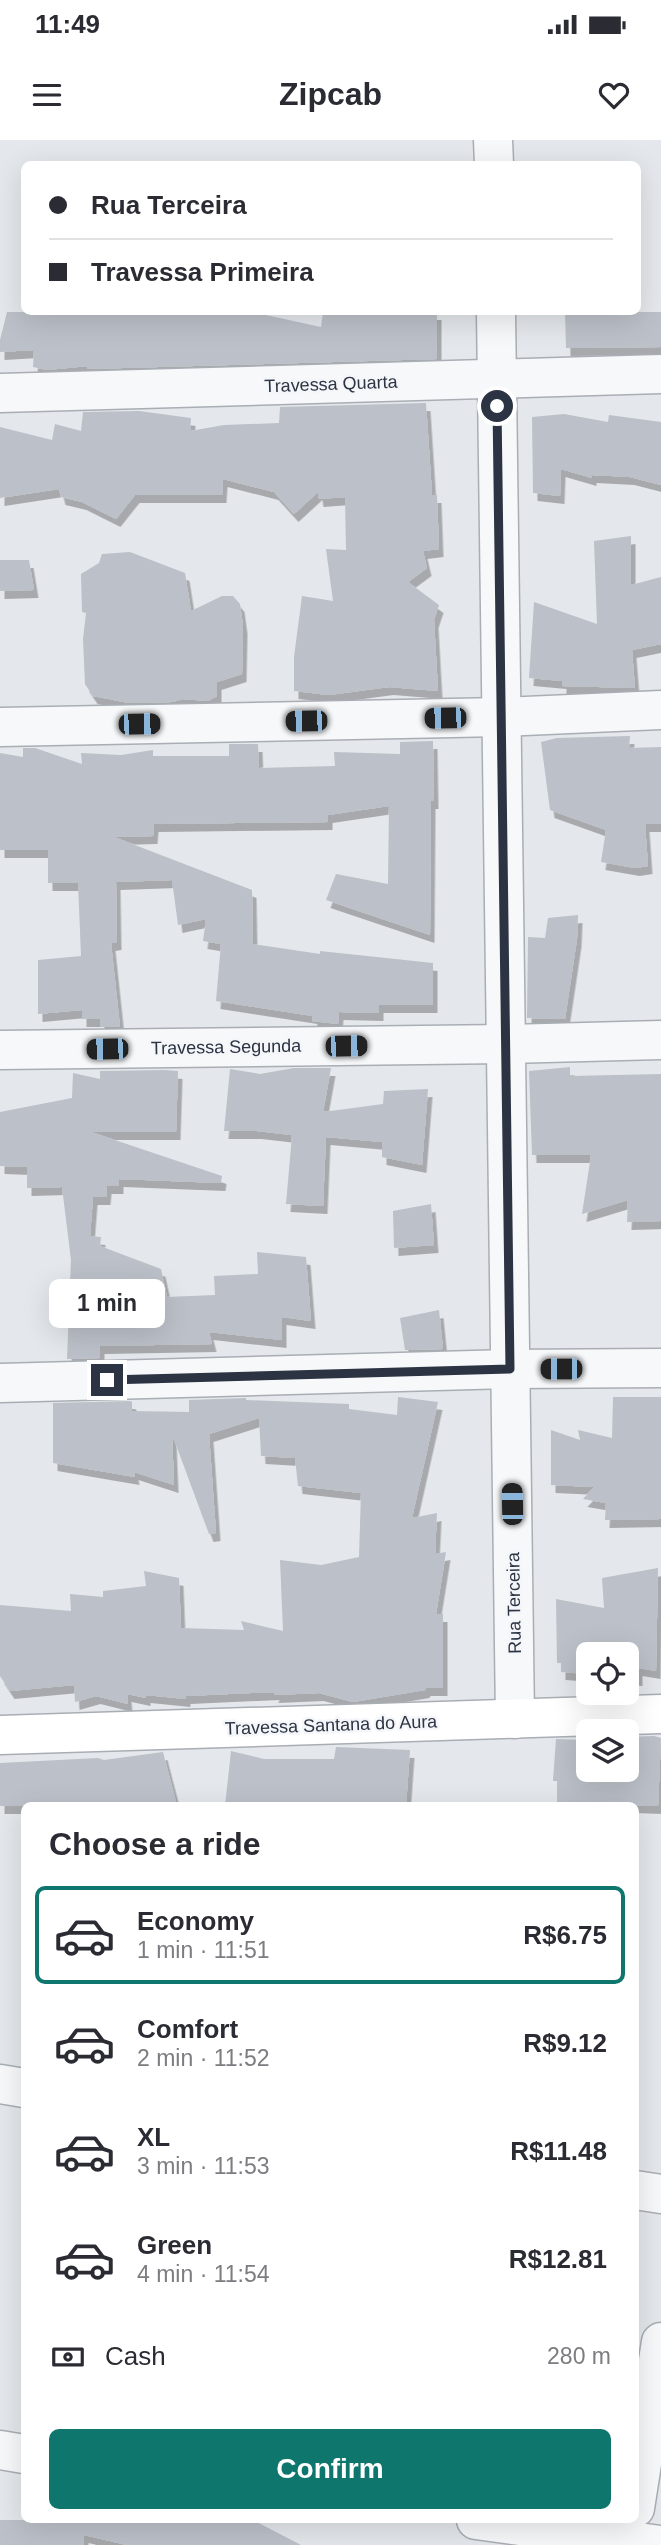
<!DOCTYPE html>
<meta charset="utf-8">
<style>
body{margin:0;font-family:Helvetica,sans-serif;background:#f2f2f3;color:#2b2b33;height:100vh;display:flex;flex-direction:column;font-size:26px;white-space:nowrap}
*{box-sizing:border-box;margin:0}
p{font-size:23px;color:#7c7c81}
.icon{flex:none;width:38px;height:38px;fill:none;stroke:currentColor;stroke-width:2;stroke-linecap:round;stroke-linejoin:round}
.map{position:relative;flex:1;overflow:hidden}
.side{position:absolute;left:21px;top:1662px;width:618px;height:721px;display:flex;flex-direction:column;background:#fff;border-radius:10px;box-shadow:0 7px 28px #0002}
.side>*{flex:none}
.top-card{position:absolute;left:21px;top:21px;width:620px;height:154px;border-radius:10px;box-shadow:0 7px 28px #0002;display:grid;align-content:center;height:154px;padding:0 28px;background:#fff}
.buttons{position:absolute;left:576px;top:1502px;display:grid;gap:14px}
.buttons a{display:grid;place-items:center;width:63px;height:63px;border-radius:10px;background:#fff;box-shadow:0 7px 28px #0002;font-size:35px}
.end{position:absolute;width:32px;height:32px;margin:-16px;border:9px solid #2c3443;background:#fff;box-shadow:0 0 0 4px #fff}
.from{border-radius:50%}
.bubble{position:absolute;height:49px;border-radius:10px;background:#fff;box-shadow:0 7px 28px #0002;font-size:23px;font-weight:700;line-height:49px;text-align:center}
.car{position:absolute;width:21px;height:42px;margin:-21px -10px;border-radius:9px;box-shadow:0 0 5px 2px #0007;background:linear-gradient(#222 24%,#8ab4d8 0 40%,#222 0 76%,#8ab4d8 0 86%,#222 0)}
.top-card b{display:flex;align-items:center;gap:24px;height:66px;font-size:26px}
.top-card b+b{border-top:2px solid #e1e1e2}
.top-card i{width:18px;height:18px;background:#2b2b33}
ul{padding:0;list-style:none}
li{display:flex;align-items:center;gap:21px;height:98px;margin:0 14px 10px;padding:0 14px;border:4px solid transparent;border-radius:10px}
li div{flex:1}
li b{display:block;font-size:26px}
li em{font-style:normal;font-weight:700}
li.selected{border-color:#0f766e}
li>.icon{width:63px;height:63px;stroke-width:1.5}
h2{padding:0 28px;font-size:32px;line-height:84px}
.pay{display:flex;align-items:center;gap:18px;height:77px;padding:0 28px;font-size:26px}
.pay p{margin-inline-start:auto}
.action{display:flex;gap:14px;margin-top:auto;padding:14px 28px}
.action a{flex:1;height:80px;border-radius:10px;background:#0f766e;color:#fff;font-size:28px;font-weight:700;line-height:80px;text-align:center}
.status{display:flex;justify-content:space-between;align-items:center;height:49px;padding:0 35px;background:#fff;direction:ltr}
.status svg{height:19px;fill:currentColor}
header{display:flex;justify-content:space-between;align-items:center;height:91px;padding:0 28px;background:#fff;font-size:32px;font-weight:700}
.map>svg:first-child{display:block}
</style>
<div class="status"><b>11:49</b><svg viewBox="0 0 49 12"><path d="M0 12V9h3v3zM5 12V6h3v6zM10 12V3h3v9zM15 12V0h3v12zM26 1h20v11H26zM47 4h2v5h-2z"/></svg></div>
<header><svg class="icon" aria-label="menu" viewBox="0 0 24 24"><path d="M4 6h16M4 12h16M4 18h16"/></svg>Zipcab<svg class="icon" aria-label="heart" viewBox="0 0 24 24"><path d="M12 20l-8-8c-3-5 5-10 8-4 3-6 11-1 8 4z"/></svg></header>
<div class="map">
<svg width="661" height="2405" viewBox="0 0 661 2405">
<defs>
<filter id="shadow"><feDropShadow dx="4.5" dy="8" stdDeviation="0" flood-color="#0004"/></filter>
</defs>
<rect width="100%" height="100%" fill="#e4e7eb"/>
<!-- building -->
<g fill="#bcc0c8" filter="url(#shadow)">
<polygon points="7,172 252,172 321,187 323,172 437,172 437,219 87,229 88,226 47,230 33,227 34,210 0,212 0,200"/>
<polygon points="565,172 661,172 661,207 566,208"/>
<polygon points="426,263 432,355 437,355 439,409 423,411 427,428 408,442 439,465 434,480 438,551 389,547 329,555 294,551 294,517 302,456 333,461 326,409 346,410 345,357 319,359 318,352 294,374 274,352 223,339 222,355 135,355 116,379 82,362 61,357 59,349 0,358 0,287 52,300 55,284 81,291 83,272 139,271 191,278 190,291 224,285 279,283 280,267"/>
<polygon points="564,274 608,282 609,275 661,282 661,345 630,337 592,335 592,338 561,329 560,356 533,353 532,277"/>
<polygon points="631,396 631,445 661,437 661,504 632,510 635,548 562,546 562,541 529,538 534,462 597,484 594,401"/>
<polygon points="130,412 185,433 191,471 222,456 233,456 240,464 243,486 242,534 217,542 217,556 208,561 183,559 172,562 129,563 93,556 85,544 83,499 86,473 82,472 81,434 99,423 102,414"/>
<polygon points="0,420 29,420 34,450 0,451"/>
<polygon points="630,596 629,608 661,607 661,684 645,684 648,726 635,728 601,722 606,690 550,670 541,602 557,598"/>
<polygon points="433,601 434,661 431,661 430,795 326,760 336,734 388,744 389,666 328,675 328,682 154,684 153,696 114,697 252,750 253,804 320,814 320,811 433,823 433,865 379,865 379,873 339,872 338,884 312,881 313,876 216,861 221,804 203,801 206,779 178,785 172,740 116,742 117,802 111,803 120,887 100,887 100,879 82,879 82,870 38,874 38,820 81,816 78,743 48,743 48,710 0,710 0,613 23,617 23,608 35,608 82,624 81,613 121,615 153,610 153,616 229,616 229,604 258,604 259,628 335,626 334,612 400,614 400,602"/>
<polygon points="578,775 577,799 565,879 527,878 528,797 545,798 548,778"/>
<polygon points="570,927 570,936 661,934 661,1081 627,1082 628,1060 582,1074 591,1015 532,1015 529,931"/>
<polygon points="294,928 331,928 323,972 383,964 384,951 428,949 422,1025 382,1017 382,1002 326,997 323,1066 286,1064 292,995 257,991 224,991 230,929 260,934"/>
<polygon points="164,930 178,931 176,992 91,992 222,1036 221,1043 119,1039 119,1046 107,1046 106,1057 93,1057 90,1096 101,1097 100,1106 161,1129 167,1157 215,1155 214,1136 258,1134 257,1112 306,1117 311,1181 282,1177 282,1200 209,1192 212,1204 100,1206 100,1218 67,1219 71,1120 62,1047 27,1048 27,1027 0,1026 0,972 72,958 73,933 100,939 100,931"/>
<polygon points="431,1064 434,1105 394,1108 393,1071"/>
<polygon points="439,1170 443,1209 405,1210 400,1178"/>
<polygon points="398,1257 438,1262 412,1378 437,1373 435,1414 446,1412 436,1474 443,1474 443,1548 426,1548 425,1550 353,1562 319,1553 274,1555 275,1552 186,1556 186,1559 146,1555 146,1558 127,1554 128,1564 96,1556 75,1562 74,1545 10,1551 0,1536 0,1465 71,1471 70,1454 103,1457 103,1451 146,1446 144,1431 179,1438 181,1488 244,1490 241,1481 283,1491 280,1420 321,1425 359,1417 361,1353 298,1346 295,1318 261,1316 259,1278 209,1294 216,1393 209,1394 172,1294 174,1345 134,1332 135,1337 53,1323 53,1263 130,1261 132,1262 132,1271 189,1272 189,1260 246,1258 246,1260 349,1264 349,1269 397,1275"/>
<polygon points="613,1257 661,1257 661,1379 605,1380 606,1363 583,1359 594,1347 551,1345 551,1290 580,1300 578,1290 612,1298"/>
<polygon points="658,1428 656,1531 638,1528 638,1538 626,1537 626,1514 588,1514 588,1534 561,1532 561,1523 557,1523 556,1459 604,1468 602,1438"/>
<polygon points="654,1596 661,1598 658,1666 601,1664 601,1666 557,1666 557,1641 553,1641 556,1599 588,1600 588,1629 626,1629 626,1597"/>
<polygon points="336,1607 410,1610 406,1666 225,1666 231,1611 264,1619 334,1619"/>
<polygon points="163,1612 177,1666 0,1666 0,1623 98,1618 104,1620"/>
<polygon points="0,2380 253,2380 301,2405 127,2405 84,2395 84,2405 0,2405"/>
</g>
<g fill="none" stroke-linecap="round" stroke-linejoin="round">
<!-- street casing -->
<g stroke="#a9aeb5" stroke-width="41">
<g id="street">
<polyline points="493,0 494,24"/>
<polyline points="496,172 515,1579"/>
<polyline points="0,253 661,234"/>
<polyline points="0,587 501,577 661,570"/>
<polyline points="0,910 506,904 661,900"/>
<polyline points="0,1243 510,1229 661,1228"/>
<polyline points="0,1944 24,1948"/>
<polyline points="635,2050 661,2054"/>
<polyline points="0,2310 24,2314"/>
<polyline points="635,2368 661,2202"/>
<polyline points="476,2380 660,2405"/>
</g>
</g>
<!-- secondary casing -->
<g stroke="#a9aeb5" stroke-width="41">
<polyline id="secondary" points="0,1595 661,1574"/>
</g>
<!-- street -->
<use href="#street" stroke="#f7f8fa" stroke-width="38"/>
<!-- secondary -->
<use href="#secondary" stroke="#fff" stroke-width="38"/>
</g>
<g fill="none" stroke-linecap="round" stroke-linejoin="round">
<!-- route -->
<polyline stroke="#2c3443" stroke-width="9" points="107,1240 510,1229 497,266"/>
</g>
<g text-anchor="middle" stroke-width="5" stroke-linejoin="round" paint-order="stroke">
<!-- street labels -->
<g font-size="18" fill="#2c3443" stroke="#f4f6f9">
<text transform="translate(331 244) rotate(-2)" y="6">Travessa Quarta</text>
<text transform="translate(226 907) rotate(-1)" y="6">Travessa Segunda</text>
<text transform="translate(514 1463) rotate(-91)" y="6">Rua Terceira</text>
<text transform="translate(331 1585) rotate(-2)" y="6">Travessa Santana do Aura</text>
</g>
</g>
</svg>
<div class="buttons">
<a><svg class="icon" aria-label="locate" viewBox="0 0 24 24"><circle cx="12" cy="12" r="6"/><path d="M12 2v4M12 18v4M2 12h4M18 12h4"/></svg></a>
<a><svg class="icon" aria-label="layers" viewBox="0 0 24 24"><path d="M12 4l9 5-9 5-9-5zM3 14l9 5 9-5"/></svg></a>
</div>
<i class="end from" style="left:497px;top:266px"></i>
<i class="end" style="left:107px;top:1240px"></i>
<div class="bubble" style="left:49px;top:1139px;width:116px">1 min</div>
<i class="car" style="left:445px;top:578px;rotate:269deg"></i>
<i class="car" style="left:306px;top:581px;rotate:269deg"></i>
<i class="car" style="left:139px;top:584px;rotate:89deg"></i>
<i class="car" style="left:346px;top:906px;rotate:89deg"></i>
<i class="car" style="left:107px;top:909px;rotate:269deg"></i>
<i class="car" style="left:561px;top:1229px;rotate:270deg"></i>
<i class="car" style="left:512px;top:1364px;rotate:359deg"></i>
<div class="top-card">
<b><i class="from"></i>Rua Terceira</b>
<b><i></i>Travessa Primeira</b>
</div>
<section class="side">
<h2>Choose a ride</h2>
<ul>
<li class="selected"><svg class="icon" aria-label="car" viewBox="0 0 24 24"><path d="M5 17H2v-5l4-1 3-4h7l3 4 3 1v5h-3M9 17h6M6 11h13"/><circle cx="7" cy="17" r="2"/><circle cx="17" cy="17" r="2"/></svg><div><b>Economy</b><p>1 min · 11:51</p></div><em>R$6.75</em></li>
<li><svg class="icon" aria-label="car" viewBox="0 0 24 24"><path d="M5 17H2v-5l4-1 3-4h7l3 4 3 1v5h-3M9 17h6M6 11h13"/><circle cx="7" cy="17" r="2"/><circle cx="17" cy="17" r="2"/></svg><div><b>Comfort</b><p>2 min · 11:52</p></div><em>R$9.12</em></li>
<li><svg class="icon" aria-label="car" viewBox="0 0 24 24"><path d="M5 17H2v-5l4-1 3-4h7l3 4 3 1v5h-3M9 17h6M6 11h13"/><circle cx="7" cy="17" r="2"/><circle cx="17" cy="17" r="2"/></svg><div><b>XL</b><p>3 min · 11:53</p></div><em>R$11.48</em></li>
<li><svg class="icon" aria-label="car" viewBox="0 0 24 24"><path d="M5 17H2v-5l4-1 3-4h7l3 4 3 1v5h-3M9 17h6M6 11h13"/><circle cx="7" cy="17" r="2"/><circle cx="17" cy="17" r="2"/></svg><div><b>Green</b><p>4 min · 11:54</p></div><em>R$12.81</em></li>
</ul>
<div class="pay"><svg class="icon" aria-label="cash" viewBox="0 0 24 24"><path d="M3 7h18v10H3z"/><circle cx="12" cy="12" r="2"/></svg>Cash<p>280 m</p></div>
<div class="action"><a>Confirm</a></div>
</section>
</div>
